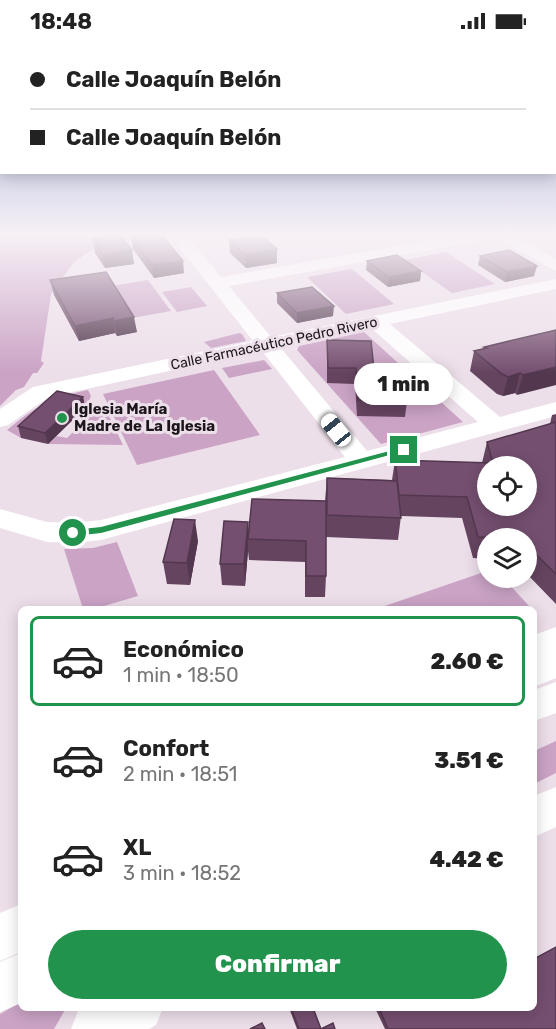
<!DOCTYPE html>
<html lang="es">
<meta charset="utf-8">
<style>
body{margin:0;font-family:Rubik,sans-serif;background:#f6f6f6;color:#222;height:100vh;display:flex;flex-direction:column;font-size:22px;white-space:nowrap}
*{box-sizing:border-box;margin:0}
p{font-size:20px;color:#767676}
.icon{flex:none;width:33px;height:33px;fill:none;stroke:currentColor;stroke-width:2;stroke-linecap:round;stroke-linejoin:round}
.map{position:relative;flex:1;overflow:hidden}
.sheet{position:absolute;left:18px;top:564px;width:519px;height:405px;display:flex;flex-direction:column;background:#fff;border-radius:9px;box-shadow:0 3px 15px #0003}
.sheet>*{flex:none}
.top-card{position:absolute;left:0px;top:0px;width:556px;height:132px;box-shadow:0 3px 15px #0003;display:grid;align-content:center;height:132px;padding:0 30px;background:#fff}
.controls{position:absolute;left:477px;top:414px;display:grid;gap:12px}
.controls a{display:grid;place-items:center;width:60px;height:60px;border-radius:50%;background:#fff;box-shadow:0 3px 15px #0003;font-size:30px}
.end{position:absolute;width:27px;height:27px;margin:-14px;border:8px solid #22934c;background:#fff;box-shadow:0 0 0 3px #fff}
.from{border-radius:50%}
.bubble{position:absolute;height:42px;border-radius:21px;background:#fff;box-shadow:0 3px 15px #0003;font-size:20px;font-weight:800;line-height:42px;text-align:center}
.car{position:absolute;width:18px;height:36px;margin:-18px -9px;border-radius:8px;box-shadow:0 0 4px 2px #0007;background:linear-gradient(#fff 24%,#345 0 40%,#fff 0 76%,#345 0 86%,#fff 0)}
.top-card b{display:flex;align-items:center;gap:21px;height:57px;font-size:22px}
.top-card b+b{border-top:2px solid #e0e0e0}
.top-card i{width:15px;height:15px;background:#222}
ul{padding:10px 0 0;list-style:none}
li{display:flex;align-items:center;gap:18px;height:90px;margin:0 12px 9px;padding:0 18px;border:3px solid transparent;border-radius:9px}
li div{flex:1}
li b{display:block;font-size:22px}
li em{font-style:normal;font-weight:800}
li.current{border-color:#22934c}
li>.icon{width:54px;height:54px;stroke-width:1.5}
.cta{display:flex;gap:12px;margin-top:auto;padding:12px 30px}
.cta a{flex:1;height:69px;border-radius:36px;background:#22934c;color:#fff;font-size:24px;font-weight:800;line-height:69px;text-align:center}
.status{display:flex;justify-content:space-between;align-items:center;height:42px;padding:0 30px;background:#fff;direction:ltr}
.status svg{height:16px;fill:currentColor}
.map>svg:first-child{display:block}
</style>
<div class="status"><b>18:48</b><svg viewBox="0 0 49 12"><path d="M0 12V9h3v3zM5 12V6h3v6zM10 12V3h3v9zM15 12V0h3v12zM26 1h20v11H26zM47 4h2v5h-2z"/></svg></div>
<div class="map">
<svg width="556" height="987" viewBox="0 0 556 987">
<rect width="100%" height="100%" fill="#eddfea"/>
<!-- green -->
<g fill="#caa3c5">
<polygon points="0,192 164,192 99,203 74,220 51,252 41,319 44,321 37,331 33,331 24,345 16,348 0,364"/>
<polygon points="446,210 495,242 452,251 405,218"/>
<polygon points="352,227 394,262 346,272 307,235"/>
<polygon points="148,238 171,269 132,276 112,244"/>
<polygon points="191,245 207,264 177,270 162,250"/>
<polygon points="364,290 463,380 381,402 297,308 299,304"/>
<polygon points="239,291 242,292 246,299 211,306 204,300"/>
<polygon points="264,318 272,327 229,336 222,326"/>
<polygon points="214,328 260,393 137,423 103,352"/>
<path d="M88 348 91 354 86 366 107 370 123 403 48 402 57 394 67 396 81 382 72 379 85 366 21 396 7 388C36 364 50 356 88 348Z"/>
<polygon points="117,500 138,554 94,567 83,567 64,507 93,506"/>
<polygon points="487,529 488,536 503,536 532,567 376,567"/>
<polygon points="556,699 556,731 534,742 534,709"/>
<polygon points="21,960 21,966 66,966 54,987 0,987 0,972"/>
</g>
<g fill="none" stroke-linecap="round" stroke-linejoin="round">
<!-- minor -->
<g fill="#fff" fill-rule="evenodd">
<path d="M179 192H200L191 198 221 235 466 192H511L556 217V229L496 196 229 244 271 295 556 237V247L390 282 500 375 556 360V374L101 498 73 501 47 500 0 486V467L47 480 73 481 101 478 345 415 262 309 49 355 8 383 0 385V367L33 345 253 299 176 201 174 198ZM371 286 478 380 367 409 280 305Z"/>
<polygon points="556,585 556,636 534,645 534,593"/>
<polygon points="556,640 556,671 534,679 534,648"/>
<polygon points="556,745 556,785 534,795 534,754"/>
<polygon points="21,862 21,910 0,919 0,871"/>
<polygon points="21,911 21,961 0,970 0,920"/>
<polygon points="85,966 163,966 156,983 149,987 71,987 78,969"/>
</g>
</g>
<!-- wall -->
<g fill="#654460">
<polygon points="97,192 120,192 134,222 105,226 95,211 93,197 98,196"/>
<polygon points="131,195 184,231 154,236 133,207"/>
<polygon points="229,198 277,207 277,221 246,226 230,211"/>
<polygon points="480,214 534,234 505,240 478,223"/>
<polygon points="367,219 421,229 420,239 388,245 366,228"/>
<polygon points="50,238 137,290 117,294 115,291 79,299 54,253"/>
<polygon points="277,251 333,274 297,281 277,261"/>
<polygon points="556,288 517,353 515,351 503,354 497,352 470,329 474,309 484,307 484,305"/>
<polygon points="327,298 374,327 407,359 405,375 357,374 355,342 327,341"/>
<polygon points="83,355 85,366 48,402 21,396 18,384"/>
<polygon points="556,372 556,562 526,531 526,496 488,496 488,517 473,516 462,476 401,474 398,498 326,495 326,534 325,555 305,555 305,520 249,518 248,509 245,544 222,543 220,522 248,480 249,489 325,459 327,436 392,438 395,418 482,421 487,400 550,382 552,373"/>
<polygon points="198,499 190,543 167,542 163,520"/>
<polygon points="289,966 313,966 321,987 297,987"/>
<polygon points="375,966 534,966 556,987 385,987"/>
</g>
<!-- shaded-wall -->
<g fill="#52374e">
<polygon points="277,207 277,221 246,226 245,213"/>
<polygon points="132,208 134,222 105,226 103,213"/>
<polygon points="183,219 184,231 154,236 152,223"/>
<polygon points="537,224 534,234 505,240 507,230"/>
<polygon points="421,229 420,239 388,245 389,235"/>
<polygon points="334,264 333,274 297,281 297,271"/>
<polygon points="134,275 137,290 117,294 114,279"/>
<polygon points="113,276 115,291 79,299 75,284"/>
<polygon points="556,325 556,343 517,353 523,333"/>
<polygon points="520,331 515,351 503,354 508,335"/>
<polygon points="83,355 85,366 48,402 45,391"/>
<polygon points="195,478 198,499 190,543 187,521"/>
<polygon points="248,480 248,509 245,544 244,522"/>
</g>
<!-- building -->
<g fill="#754f70" stroke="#52374e" stroke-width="1.5" fill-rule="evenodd">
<polygon points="98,192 120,192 132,208 103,213 93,197 100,196"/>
<polygon points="146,192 161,192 183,219 152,223 131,195"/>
<polygon points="260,193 277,207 245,213 229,198"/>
<polygon points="509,208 537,224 507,230 480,214"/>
<polygon points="397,213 421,229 389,235 367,219"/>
<polygon points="106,230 134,275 114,279 113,276 75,284 50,238"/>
<polygon points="312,245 334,264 297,271 277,251"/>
<polygon points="556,288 556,325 523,333 520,331 508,335 502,332 474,309 487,306 484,305"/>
<polygon points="327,298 371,299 374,327 402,328 407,359 358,358 356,326 328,326"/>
<polygon points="57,349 83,355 45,391 18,384"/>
<path d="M556 380V532L526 503V496L478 495 467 455 399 453 395 418 493 421 487 400ZM488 424H526V464H488Z"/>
<polygon points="327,436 397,439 401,476 327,473"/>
<polygon points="252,457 326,459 326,534 306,534 306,499 248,497"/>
<polygon points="174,477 195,478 187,521 163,520"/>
<polygon points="224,479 248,480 244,522 220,522"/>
<polygon points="556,905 556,987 388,987 379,966 534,966 534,917"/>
<polygon points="291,966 313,966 321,987 299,987"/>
<polygon points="262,981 265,987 250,987"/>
<polygon points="333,981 335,987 321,987"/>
</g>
<!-- sky -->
<linearGradient id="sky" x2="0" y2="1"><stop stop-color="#8f9fcd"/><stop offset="0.58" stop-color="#f7f1f6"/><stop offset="1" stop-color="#f7f1f6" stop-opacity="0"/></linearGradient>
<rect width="556" height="331" fill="url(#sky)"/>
<!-- route -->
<polygon fill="#22934c" points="401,406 408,408 101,491 73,494 68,491 73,488 101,485"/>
<!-- markers -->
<circle fill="#22934c" stroke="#eddfea" stroke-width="2" cx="62" cy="376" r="6"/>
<g text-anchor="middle" stroke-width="6" stroke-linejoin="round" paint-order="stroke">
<!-- far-street labels -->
<g font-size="14" fill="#1b161a" stroke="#eddfea">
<text transform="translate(274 301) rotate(-12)" y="5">Calle Farmacéutico Pedro Rivero</text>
</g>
<!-- poi labels -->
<g font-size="15" font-weight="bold" fill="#1b161a" stroke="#eddfea" text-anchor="start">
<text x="74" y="372">Iglesia María<tspan x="74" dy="17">Madre de La Iglesia</tspan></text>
</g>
</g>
</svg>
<div class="controls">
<a><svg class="icon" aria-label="locate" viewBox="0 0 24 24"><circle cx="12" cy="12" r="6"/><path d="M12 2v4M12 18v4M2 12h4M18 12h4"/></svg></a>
<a><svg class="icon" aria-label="layers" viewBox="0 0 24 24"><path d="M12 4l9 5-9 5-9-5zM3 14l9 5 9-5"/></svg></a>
</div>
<i class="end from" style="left:73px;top:491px"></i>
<i class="end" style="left:404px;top:408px"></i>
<div class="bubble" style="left:354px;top:321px;width:99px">1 min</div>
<i class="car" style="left:336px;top:388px;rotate:321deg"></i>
<div class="top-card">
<b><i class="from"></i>Calle Joaquín Belón</b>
<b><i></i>Calle Joaquín Belón</b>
</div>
<section class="sheet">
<ul>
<li class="current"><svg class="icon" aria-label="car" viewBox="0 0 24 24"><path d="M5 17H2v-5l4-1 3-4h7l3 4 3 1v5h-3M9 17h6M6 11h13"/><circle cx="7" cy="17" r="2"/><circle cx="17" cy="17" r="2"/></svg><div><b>Económico</b><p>1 min · 18:50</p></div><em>2.60 €</em></li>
<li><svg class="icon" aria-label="car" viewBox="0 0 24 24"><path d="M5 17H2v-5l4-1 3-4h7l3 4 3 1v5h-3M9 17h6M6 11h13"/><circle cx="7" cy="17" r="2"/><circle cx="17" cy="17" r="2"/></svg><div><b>Confort</b><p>2 min · 18:51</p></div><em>3.51 €</em></li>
<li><svg class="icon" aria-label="car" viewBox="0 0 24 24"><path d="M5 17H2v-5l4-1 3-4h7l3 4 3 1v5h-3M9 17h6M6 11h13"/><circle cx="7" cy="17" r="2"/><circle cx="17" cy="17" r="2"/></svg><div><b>XL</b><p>3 min · 18:52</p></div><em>4.42 €</em></li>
</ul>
<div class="cta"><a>Confirmar</a></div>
</section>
</div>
